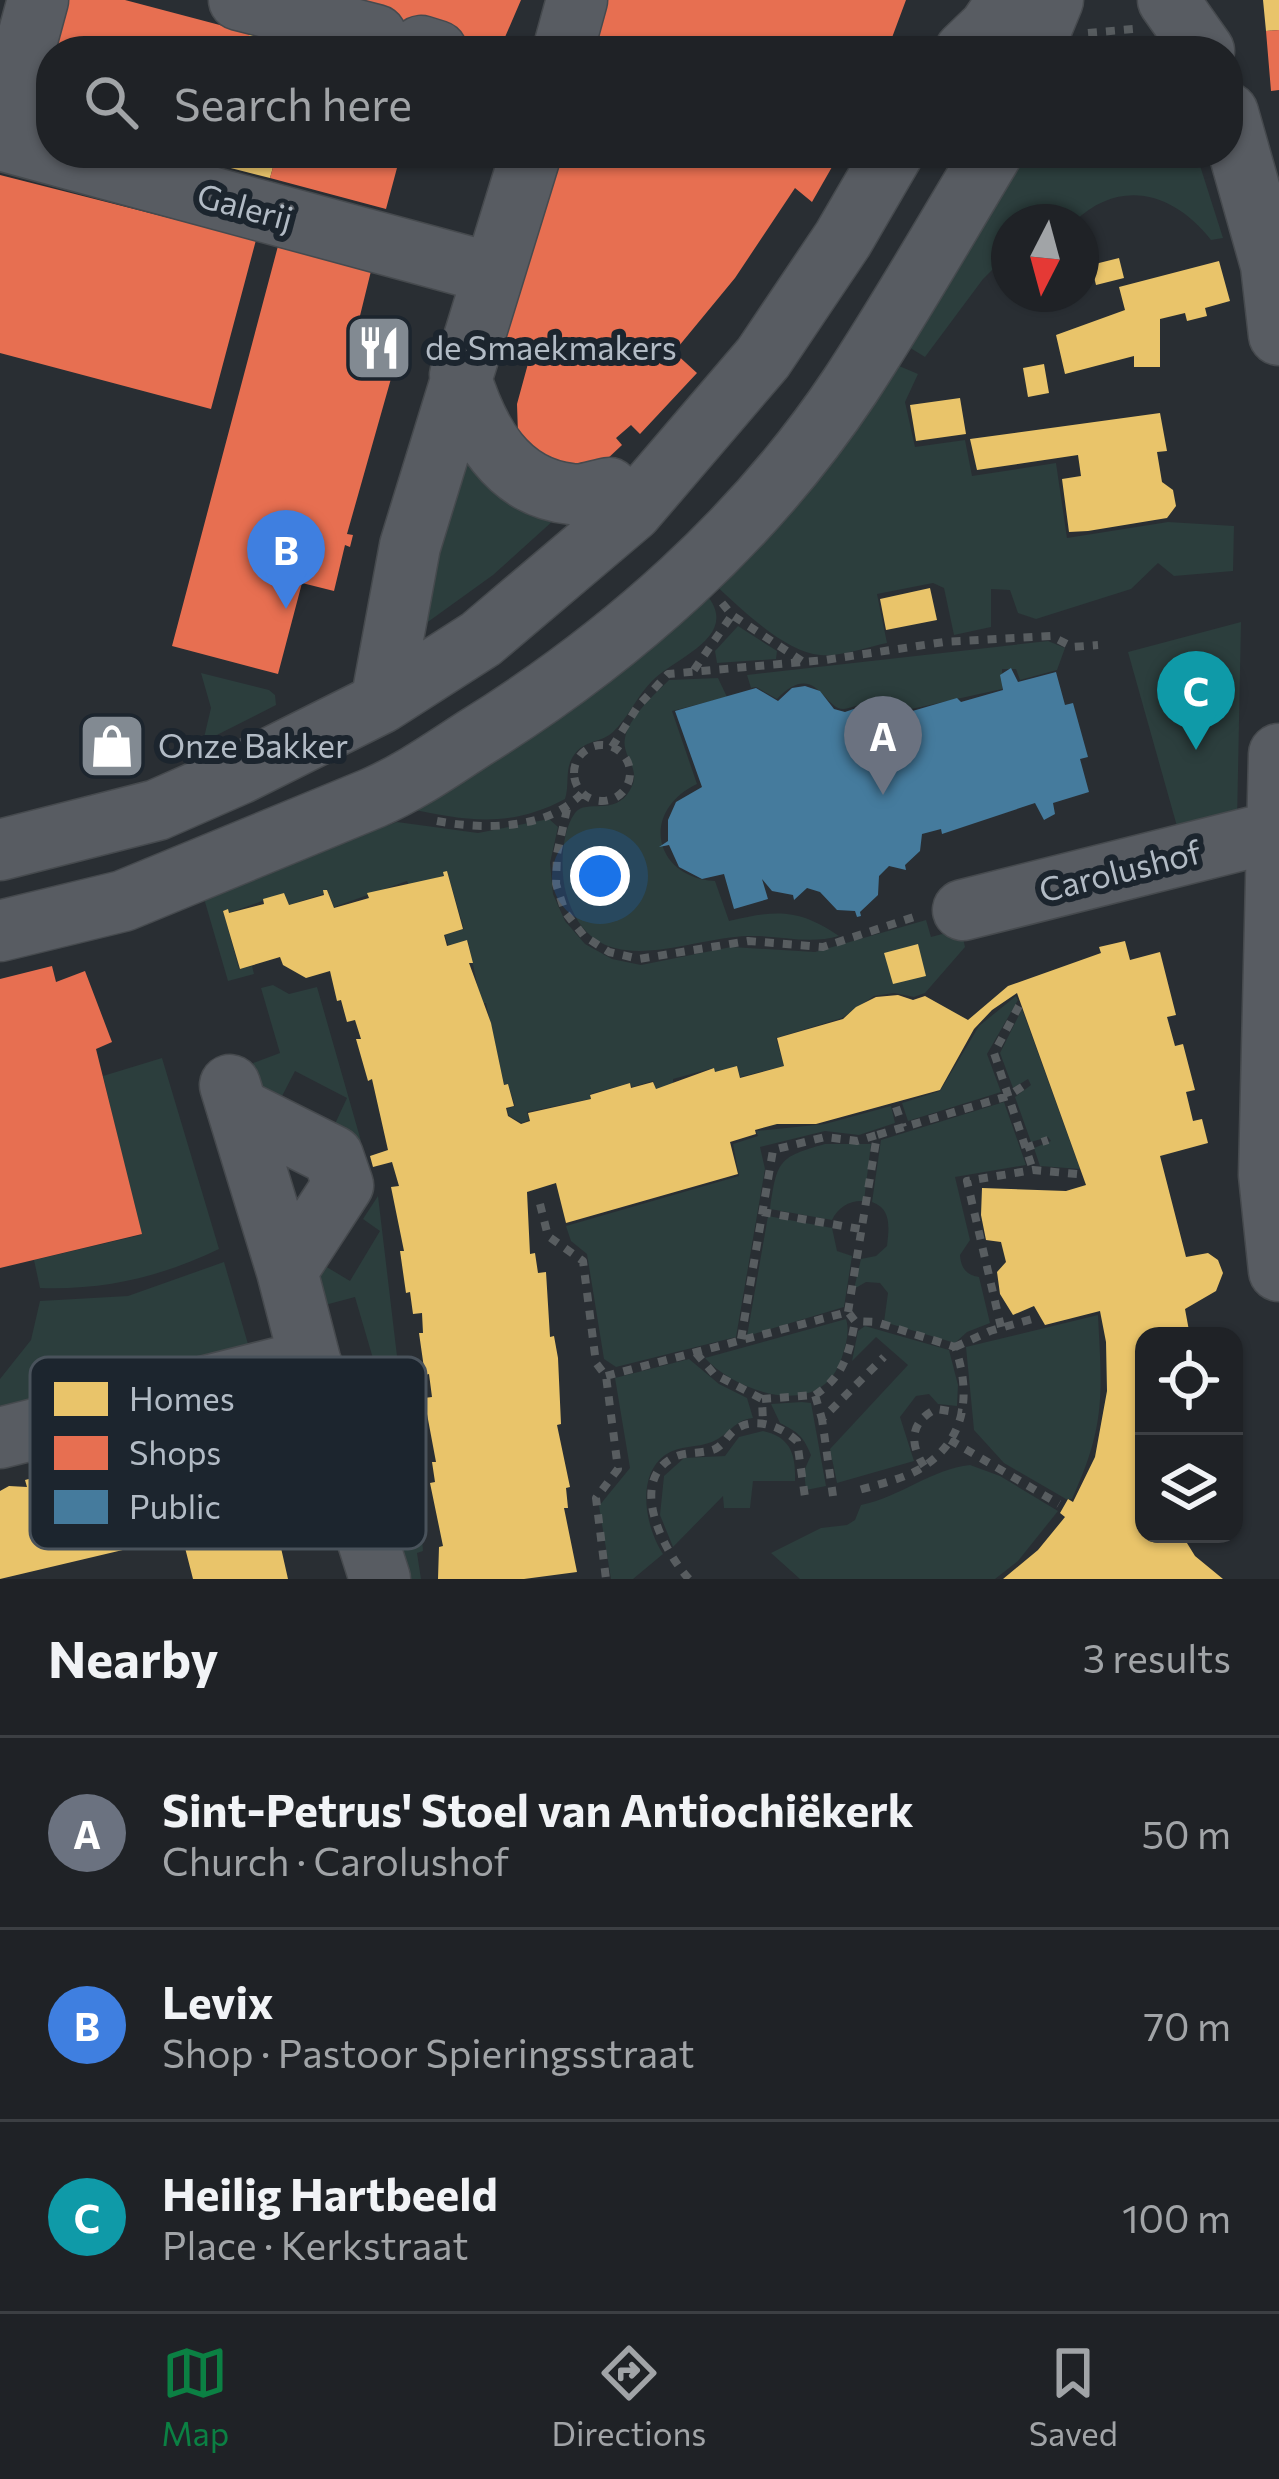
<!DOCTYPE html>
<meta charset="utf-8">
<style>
body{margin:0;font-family:Commissioner,sans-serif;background:#272a2e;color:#f1f3f6}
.controls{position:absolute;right:36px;bottom:36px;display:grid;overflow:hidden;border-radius:24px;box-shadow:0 3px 9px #0004}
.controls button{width:108px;height:108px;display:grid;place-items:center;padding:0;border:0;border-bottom:3px solid #3c3f43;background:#1f2226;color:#f1f3f6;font:60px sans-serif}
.compass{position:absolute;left:991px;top:204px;width:108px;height:108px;border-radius:50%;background:#1f2226;box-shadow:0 3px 9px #0004;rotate:186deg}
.you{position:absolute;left:600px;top:876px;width:42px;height:42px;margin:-30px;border:9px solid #fff;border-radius:50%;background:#1a73e8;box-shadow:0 0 0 18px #1a73e833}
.badge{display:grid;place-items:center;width:78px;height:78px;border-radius:50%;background:#0b8043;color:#fff;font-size:39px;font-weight:700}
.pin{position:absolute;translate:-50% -99px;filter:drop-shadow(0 3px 6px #0008)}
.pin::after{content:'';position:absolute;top:63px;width:42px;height:36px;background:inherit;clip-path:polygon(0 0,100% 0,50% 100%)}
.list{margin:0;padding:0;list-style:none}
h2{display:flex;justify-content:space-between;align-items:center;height:156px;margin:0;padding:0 48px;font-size:51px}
h2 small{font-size:39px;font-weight:400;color:#a1a4a7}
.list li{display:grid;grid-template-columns:78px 1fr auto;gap:36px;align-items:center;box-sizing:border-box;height:192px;padding:0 48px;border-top:3px solid #3c3f43}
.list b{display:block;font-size:45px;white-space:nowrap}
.list p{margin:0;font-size:39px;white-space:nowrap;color:#a1a4a7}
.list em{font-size:39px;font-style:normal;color:#a1a4a7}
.icon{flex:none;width:66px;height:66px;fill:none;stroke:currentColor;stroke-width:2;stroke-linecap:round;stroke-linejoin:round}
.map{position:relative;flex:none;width:1279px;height:1579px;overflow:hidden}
.search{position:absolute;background:#1f2226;box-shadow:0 3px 9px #0004;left:36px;right:36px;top:36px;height:132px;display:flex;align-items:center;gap:30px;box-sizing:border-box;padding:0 42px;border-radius:48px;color:#a1a4a7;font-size:45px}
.sheet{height:732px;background:#1f2226}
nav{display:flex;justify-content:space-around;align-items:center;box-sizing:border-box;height:168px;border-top:3px solid #3c3f43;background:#1f2226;font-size:33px;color:#a1a4a7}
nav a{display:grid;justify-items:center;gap:6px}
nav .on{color:#0b8043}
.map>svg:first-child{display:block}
.green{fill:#2c3e3d}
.homes{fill:#e9c46a}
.shops{fill:#e76f51}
.public{fill:#457b9d}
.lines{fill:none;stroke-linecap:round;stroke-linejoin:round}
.minor-casing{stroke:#464a4e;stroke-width:63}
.path{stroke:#585d60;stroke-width:8;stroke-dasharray:9 9;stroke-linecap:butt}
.minor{stroke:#585c62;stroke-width:60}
.labels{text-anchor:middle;stroke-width:12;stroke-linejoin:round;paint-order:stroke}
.street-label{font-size:33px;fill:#b2bbc5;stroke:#1c252e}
.poi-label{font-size:33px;fill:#b2bbc5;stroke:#1c252e;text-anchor:start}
.key{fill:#1c252e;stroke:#49525b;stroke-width:3}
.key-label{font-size:33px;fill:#b2bbc5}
</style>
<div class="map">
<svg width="1279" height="1579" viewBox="0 0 1279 1579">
<rect width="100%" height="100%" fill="#292e33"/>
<path class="green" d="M 1010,153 L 1196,153 L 1223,238 L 1211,240 C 1174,193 1121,177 1074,222 L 1009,222 L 1009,253 L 983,279 L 925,357 L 899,341 Z
M 885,360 L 918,374 L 905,402 L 915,447 L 965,440 L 972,476 L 1056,463 L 1067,538 L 1168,522 L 1234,526 L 1233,571 L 1174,576 L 1158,563 L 1131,589 L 1036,619 L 1018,613 L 1010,590 L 991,589 L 991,627 L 954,635 L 944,588 L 933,583 L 877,594 L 887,643 C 867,647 841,657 820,655 C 783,652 736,604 709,579 Z
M 453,441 L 565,510 L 493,575 L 425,624 Z
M 706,594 C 742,637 675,657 652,681 C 637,696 628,718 613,732 C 601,743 584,740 574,755 C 564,769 570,784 565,799 C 511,828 467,821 410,809 Z
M 1241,622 L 1237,822 L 1180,837 L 1128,652 Z
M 738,626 L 777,651 L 776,659 L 717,663 L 715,651 Z
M 1048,641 L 1065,648 L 1057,670 L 1020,680 L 1016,669 L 1002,669 L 1002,689 L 907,710 L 907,715 L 891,720 L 871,703 C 861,703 850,709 843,709 C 824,709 815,659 777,699 L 756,687 L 751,688 L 747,675 Z
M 201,673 L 269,690 L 275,695 L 276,705 L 203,742 L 211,708 Z
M 718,678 L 727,697 L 672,711 L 697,784 C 640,811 653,877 715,881 L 729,921 C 776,910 798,908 839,936 C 808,945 779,935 748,936 C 682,938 593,988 566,893 C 560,871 561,832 575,813 C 586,798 615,817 630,790 C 643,769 621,757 625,738 C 629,717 654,695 669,680 Z
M 549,819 L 558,827 L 550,863 L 553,894 L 565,921 L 585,944 L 612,959 L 641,965 L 731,947 L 815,952 L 926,920 L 931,937 L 961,929 L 965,947 L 925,993 L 914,997 L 894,993 L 874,996 L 842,1018 L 776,1038 L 784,1066 L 740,1077 L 737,1066 L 715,1072 L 713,1068 L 673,1079 L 673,1084 L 656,1089 L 653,1081 L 632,1087 L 630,1083 L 590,1094 L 590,1099 L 527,1112 L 529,1120 L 522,1123 L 509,1116 L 507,1109 L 515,1106 L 508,1084 L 504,1084 L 486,1003 L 481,1003 L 468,941 L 448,945 L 445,935 L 464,929 L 447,871 L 443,876 L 409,886 L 407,881 L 334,907 L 327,889 L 323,894 L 289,905 L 284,893 L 229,913 L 223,910 L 239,969 L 252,966 L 254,974 L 228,981 L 203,895 L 397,822 L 478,833 Z
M 273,985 L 289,994 L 317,987 L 361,1141 L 334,1126 L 347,1098 L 295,1071 L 281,1098 L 260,1087 L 253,1063 L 280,1053 L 261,988 Z
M 1016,996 L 1018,1000 L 987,1054 L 1001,1092 L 908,1121 L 902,1103 L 940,1091 L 979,1026 Z
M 1022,1009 L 1080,1169 L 1040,1166 L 1034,1148 L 1051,1141 L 1048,1137 L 1031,1142 L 1015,1097 L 1031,1085 L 1028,1079 L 1013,1088 L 1000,1053 Z
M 162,1058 L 219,1249 C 160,1277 106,1290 40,1288 L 34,1260 L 141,1235 L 103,1076 Z
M 1004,1102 L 1026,1165 L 955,1177 L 970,1240 L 960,1255 C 961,1268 966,1275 979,1277 L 990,1323 L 967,1332 L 955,1343 L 884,1322 L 888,1293 L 880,1283 L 866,1282 L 854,1289 L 861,1259 L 876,1256 L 887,1246 C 889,1228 892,1209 872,1202 L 881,1140 Z
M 891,1106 L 895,1123 L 859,1135 L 825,1131 L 760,1147 L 765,1169 L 736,1337 L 616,1367 L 604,1359 L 587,1254 L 571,1241 L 566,1226 L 739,1176 L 733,1144 L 758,1136 L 756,1131 L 825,1124 Z
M 825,1144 L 871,1144 L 864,1201 C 850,1200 838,1207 832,1220 L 770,1209 C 777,1161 778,1157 825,1144 Z
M 378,1196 L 413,1491 L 393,1424 L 363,1432 L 356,1405 L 384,1396 L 355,1297 L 325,1305 L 316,1278 L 325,1266 L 350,1281 L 380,1231 L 363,1219 Z
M 768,1216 L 832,1228 L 837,1251 L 852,1256 L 844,1307 L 747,1336 Z
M 224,1262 L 248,1344 L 0,1407 L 0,1379 L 31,1340 L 40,1301 L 128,1296 Z
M 1098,1315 C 1102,1394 1106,1425 1072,1499 L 1066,1499 L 1004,1463 L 974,1430 L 966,1347 Z
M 846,1319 C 850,1332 846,1344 842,1357 C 822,1422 737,1393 705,1358 Z
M 865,1326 L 949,1350 L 958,1385 L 957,1406 L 938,1404 L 929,1394 L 916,1396 L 900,1417 L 914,1461 L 837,1483 L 830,1449 L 908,1365 L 876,1337 L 852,1361 L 858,1331 Z
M 689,1359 L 719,1384 L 747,1398 L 753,1418 C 734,1420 729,1435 712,1442 C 697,1448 680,1445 665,1455 C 635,1477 646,1528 663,1554 L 633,1579 L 611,1579 L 599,1506 L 630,1468 L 615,1378 Z
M 802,1402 L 811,1403 L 826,1486 L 806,1490 L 804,1471 L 811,1455 C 803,1435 797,1432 780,1423 L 771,1404 Z
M 763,1431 C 791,1437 796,1455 795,1481 L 753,1481 L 750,1508 L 724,1508 L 723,1496 L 673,1547 L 660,1515 L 664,1476 L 684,1458 L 725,1456 L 739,1437 Z
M 970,1465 L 1000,1476 L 1058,1511 L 1018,1561 L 995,1579 L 800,1579 L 771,1553 L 821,1528 L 847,1525 L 855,1520 L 861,1505 C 900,1497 932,1469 970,1465 Z
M 421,1525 L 423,1551 L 417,1553 L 421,1579 L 407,1579 L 393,1533 Z"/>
<path class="homes" d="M 1263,0 L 1279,0 L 1279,30 L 1266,31 Z
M 250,32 L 305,47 L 303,51 L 245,51 Z
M 218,153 L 277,153 L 270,178 L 215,164 Z
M 1119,258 L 1124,278 L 1096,285 L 1091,265 Z
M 1219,261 L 1230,301 L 1205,308 L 1207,316 L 1187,321 L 1185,313 L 1160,319 L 1160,367 L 1134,367 L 1134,356 L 1065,374 L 1056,335 L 1125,310 L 1119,287 Z
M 1044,364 L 1049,393 L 1028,397 L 1023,368 Z
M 960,398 L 966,434 L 916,441 L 910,405 Z
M 1160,413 L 1167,451 L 1157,452 L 1162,482 L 1173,490 L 1176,506 L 1167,518 L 1088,531 L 1069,532 L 1062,479 L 1081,476 L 1078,455 L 977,470 L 970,439 Z
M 930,588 L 937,620 L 886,630 L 880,599 Z
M 447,871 L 463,929 L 444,935 L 447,946 L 467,940 L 473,963 L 469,963 L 491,1023 L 504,1085 L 508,1084 L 514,1106 L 506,1108 L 508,1116 L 521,1124 L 530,1121 L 528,1113 L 591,1099 L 590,1095 L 630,1083 L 631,1088 L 653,1082 L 656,1089 L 714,1068 L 715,1072 L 737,1066 L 740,1078 L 784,1066 L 777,1038 L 843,1019 L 856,1007 L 876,997 L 898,995 L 913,1000 L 925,996 L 968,1020 L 1008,986 L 1101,953 L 1099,947 L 1125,941 L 1130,960 L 1160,952 L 1176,1015 L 1167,1017 L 1175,1046 L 1183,1044 L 1195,1090 L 1186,1092 L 1193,1121 L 1202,1119 L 1208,1143 L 1160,1156 L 1186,1257 L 1208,1253 L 1218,1260 L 1223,1273 L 1216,1291 L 1185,1309 L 1190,1336 L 1144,1336 L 1144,1534 L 1182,1535 L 1195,1556 L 1223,1579 L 1003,1579 L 1038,1550 L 1065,1517 L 1060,1513 L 1068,1499 L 1073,1502 L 1095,1457 L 1107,1391 L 1106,1342 L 1100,1311 L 1045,1325 L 1034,1306 L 1013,1315 L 1000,1294 L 997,1272 L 1006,1262 L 1001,1242 L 986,1240 L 981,1215 L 982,1188 L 1066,1191 L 1086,1185 L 1017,993 L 992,1010 L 974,1029 L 940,1090 L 816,1124 L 777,1124 L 755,1130 L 756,1134 L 730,1142 L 738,1174 L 566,1223 L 556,1183 L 527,1192 L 530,1254 L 535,1253 L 538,1273 L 546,1272 L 550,1337 L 554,1336 L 558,1358 L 561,1424 L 557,1425 L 570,1487 L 566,1488 L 568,1508 L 564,1508 L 577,1572 L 524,1579 L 438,1579 L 439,1547 L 443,1546 L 430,1483 L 435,1482 L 432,1462 L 436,1462 L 424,1398 L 432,1397 L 429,1374 L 425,1375 L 419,1333 L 423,1333 L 422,1313 L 413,1314 L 410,1292 L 406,1293 L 400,1251 L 404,1251 L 391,1187 L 399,1186 L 392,1162 L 373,1167 L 370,1156 L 388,1150 L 372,1079 L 368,1081 L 356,1039 L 361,1039 L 355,1020 L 347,1022 L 341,1000 L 337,1001 L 330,971 L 306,978 L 283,965 L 280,957 L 240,969 L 223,911 L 228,909 L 229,913 L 264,904 L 263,899 L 284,893 L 289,905 L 324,895 L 323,890 L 327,890 L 334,908 L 369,898 L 367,893 L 444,876 L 443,872 Z
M 918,944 L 926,976 L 893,984 L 884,953 Z
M 269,1420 L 293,1518 L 272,1523 L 271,1541 L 279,1539 L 288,1579 L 193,1579 L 182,1536 L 0,1579 L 0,1491 L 9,1486 L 27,1487 L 25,1480 L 72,1468 L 73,1476 L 90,1467 L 109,1466 L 107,1459 L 153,1448 L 155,1456 L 170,1443 Z"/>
<path class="shops" d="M 53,0 L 125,0 L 250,33 L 245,51 L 51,51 L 51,119 L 38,116 L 30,93 Z
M 357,0 L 521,0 L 499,51 L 425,30 L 372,51 Z
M 595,0 L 906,0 L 887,51 L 581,51 Z
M 1279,30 L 1279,90 L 1271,91 L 1266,31 Z
M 181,153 L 218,153 L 215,164 Z
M 277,153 L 401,153 L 386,209 L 270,178 Z
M 554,153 L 840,153 L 812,202 L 795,188 L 735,278 L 674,352 L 697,373 L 640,434 L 631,425 L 616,438 L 622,445 L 605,461 L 559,471 L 518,434 L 517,404 L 532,349 L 491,339 Z
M 0,175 L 256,240 L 211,409 L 0,353 Z
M 278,246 L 371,271 L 356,332 L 397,343 L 392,360 L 396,361 L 347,534 L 353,535 L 350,547 L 345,545 L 334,591 L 302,583 L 278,674 L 172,646 Z
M 52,966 L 56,982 L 85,971 L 112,1042 L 96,1049 L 142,1234 L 0,1268 L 0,979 Z"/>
<path class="public" d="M 1011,668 L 1018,682 L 1056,672 L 1065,705 L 1073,703 L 1088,757 L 1080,759 L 1089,792 L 1053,803 L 1055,814 L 1044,820 L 1035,803 L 942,834 L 941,829 L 922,834 L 920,851 L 905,865 L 906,870 L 889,866 L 879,876 L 878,895 L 860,912 L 861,916 L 857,917 L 855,911 L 837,910 L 820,892 L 807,888 L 794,900 L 793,895 L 772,891 L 762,879 L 768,899 L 734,909 L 724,874 L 702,879 L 679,867 L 669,845 L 659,847 L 668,841 L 668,820 L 676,802 L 702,787 L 675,711 L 756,688 L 778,701 L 792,688 L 805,686 L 820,691 L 834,709 L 845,712 L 868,704 L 883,711 L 890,722 L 910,716 L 909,712 L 957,698 L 961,702 L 1003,690 L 1000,675 Z"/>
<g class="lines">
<g class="minor-casing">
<path id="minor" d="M 239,0 L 376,35
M 1168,0 L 1204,51
M 421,46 L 437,51
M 563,51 L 577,0
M 965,51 L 989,28 L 1008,0
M 1032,51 L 1053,0
M 1228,113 L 1271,265 L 1279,335
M 0,140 L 491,273
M 0,140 L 38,0
M 460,375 C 477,431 506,487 571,494 C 582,496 597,490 609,488 L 632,511
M 381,703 L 410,546 L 531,153
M 1279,754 L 1269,1175 L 1279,1271
M 0,850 L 157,810 L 239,774 L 381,703 L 481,639 L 632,511 L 763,358 L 843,239 L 893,153
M 963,910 L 1277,831
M 0,931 L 123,901 L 373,798 C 410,782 441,760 475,738 C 620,648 755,529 850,386 C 900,310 945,231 992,153
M 230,1085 L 287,1271
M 237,1108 L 333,1156 L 343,1185 L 287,1271 L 310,1360 L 380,1579
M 0,1438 L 310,1360"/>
</g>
<path class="path" d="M 1088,33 L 1133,29
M 722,603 L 732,615 L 802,661
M 694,670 L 732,615
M574 773a28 28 0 1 1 56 0a28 28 0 1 1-56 0Z
M 612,747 L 638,706 L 668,674 L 825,660 L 944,642 L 1051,636 L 1073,647 L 1098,645
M 567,809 L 557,854 L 556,884 L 565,912 L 584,936 L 609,952 L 639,959 L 748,941 L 823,947 L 920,915
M 437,821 C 483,830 549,830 582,793
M 1019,1006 L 994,1053 L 1033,1170
M 896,1107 L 903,1127
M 1025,1148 L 1048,1140
M 540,1204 L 548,1236 L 583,1261 L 596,1363 L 606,1376 L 618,1469 L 596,1498 L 606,1579
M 762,1212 L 860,1229
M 848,1312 L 877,1135 L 1008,1096 L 1028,1083
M 1001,1327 L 967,1181 L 1033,1170 L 1077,1174
M 741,1339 L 773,1150 L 825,1137 L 857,1141 L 877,1135
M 955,1347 L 990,1331 L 1032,1319
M 696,1353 L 714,1374 L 762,1399 L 763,1423
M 606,1376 L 848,1312 L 855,1321 L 876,1322 L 955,1347 C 972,1395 966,1442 918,1470 C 900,1480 875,1485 856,1491
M 815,1395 C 844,1376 849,1354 855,1321
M 762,1399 L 815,1395 L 822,1419
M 950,1440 L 1059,1504
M 924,1466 C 909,1443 910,1422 936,1409 L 962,1413
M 833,1496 L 822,1419 L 884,1357
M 689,1579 C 666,1554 629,1487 669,1460 C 684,1450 700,1455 715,1449 C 724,1445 728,1434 736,1429 C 756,1416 782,1427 797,1441 L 806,1504"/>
<use href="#minor" class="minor"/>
</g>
<defs>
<g id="restaurant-square" transform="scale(3.45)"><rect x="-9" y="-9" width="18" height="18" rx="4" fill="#828a92" stroke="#1c252e"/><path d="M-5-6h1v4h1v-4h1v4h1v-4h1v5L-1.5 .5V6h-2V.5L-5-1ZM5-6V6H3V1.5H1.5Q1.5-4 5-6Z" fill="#fff"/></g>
<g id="shop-square" transform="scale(3.45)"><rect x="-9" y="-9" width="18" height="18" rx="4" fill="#828a92" stroke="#1c252e"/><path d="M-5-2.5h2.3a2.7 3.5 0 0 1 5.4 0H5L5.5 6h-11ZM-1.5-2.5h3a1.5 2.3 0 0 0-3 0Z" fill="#fff"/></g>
</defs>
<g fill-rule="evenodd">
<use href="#restaurant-square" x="379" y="348"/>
<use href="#shop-square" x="112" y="746"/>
</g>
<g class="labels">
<g class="street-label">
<text transform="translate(245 207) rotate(15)" y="12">Galerij</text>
<text transform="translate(1120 871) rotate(-14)" y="12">Carolushof</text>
</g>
<g class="poi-label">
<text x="425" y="360">de Smaekmakers</text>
<text x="158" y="758">Onze Bakker</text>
</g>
</g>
<rect x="30" y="1357" width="396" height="192" rx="18" class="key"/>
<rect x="54" y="1382" width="54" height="34" fill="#e9c46a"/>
<rect x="54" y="1436" width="54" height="34" fill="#e76f51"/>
<rect x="54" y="1490" width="54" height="34" fill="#457b9d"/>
<g class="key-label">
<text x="129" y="1411">Homes</text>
<text x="129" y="1465">Shops</text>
<text x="129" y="1519">Public</text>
</g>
</svg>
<div class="controls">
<button><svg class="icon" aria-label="locate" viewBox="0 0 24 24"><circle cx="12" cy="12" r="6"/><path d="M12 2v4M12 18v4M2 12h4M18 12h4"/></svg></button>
<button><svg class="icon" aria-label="layers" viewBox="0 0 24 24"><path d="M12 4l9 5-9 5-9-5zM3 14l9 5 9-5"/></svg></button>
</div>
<svg class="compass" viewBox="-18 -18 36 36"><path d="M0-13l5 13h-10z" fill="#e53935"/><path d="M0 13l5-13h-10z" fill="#a1a4a7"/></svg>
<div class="you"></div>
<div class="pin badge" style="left:883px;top:795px;background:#6b7280">A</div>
<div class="pin badge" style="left:286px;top:609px;background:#3f7fe0">B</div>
<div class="pin badge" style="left:1196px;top:750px;background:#0f9aa8">C</div>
<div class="search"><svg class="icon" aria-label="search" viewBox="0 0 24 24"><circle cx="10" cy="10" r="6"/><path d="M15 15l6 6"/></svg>Search here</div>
</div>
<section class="sheet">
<h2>Nearby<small>3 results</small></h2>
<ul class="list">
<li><span class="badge" style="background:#6b7280">A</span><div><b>Sint-Petrus' Stoel van Antiochiëkerk</b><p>Church · Carolushof</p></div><em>50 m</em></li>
<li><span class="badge" style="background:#3f7fe0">B</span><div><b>Levix</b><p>Shop · Pastoor Spieringsstraat</p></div><em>70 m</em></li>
<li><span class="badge" style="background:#0f9aa8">C</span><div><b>Heilig Hartbeeld</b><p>Place · Kerkstraat</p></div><em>100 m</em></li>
</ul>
</section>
<nav>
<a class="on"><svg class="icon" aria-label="map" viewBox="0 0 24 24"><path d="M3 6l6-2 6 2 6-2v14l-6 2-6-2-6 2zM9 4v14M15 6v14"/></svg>Map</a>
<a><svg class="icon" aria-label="directions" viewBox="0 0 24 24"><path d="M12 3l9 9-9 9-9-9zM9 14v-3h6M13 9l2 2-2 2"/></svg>Directions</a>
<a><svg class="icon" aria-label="saved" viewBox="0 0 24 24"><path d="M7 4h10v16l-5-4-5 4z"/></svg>Saved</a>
</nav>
